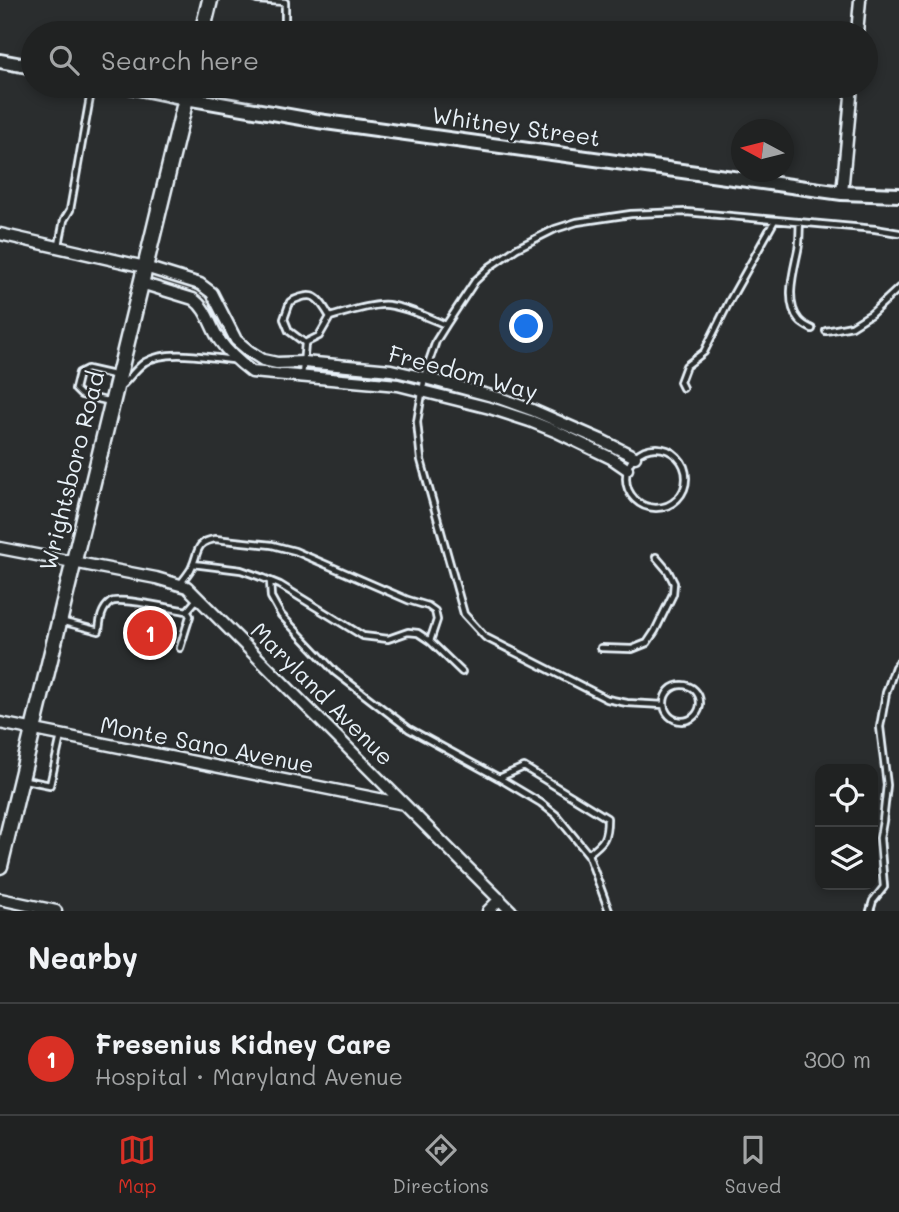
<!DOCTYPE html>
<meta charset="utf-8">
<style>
body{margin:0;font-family:Mali,sans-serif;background:#2d2f2f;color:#f1f3f6}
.controls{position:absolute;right:21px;bottom:21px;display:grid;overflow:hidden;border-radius:14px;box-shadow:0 4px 10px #0003}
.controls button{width:63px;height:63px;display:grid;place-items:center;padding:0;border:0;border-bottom:2px solid #3d3f40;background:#202222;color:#f1f3f6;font:35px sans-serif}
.compass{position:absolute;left:731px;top:119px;width:63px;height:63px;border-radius:50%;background:#202222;box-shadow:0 4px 10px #0003;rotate:277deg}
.you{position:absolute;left:527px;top:327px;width:24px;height:24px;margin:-18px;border:5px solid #fff;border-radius:50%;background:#1a73e8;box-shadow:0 0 0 10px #1a73e833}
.badge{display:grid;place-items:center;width:46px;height:46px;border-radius:50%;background:#d93025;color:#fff;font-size:23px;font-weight:700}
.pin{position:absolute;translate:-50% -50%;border:4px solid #fff;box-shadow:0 2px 7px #0006}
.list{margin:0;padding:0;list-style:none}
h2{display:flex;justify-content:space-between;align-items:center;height:91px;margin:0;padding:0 28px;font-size:30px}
h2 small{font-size:23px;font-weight:400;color:#a2a4a5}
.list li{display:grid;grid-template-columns:46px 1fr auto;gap:21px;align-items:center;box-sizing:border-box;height:112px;padding:0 28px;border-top:2px solid #3d3f40}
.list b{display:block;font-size:26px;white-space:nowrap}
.list p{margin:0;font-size:23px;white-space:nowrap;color:#a2a4a5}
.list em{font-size:23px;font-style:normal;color:#a2a4a5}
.icon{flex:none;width:38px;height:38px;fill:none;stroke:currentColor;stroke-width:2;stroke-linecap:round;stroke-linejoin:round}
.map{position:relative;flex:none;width:899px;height:911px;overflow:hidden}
.search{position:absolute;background:#202222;box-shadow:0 4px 10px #0003;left:21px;right:21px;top:21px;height:77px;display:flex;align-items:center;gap:18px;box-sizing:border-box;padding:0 24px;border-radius:38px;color:#a2a4a5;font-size:26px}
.sheet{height:203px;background:#202222}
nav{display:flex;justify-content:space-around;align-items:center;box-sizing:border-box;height:98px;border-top:2px solid #3d3f40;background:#202222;font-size:19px;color:#a2a4a5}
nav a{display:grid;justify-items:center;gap:4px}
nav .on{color:#d93025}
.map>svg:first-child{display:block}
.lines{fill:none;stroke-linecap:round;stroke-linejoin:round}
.service-casing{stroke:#e8f1f8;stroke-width:10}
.minor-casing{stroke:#e8f1f8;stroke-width:15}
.tertiary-casing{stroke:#e8f1f8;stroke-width:18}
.secondary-casing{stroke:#e8f1f8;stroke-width:19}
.service{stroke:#2a2d2e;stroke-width:4.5}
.minor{stroke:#2a2d2e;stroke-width:10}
.tertiary{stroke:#2a2d2e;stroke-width:12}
.secondary{stroke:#2a2d2e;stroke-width:14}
.labels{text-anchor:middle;stroke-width:5;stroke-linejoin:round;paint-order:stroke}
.street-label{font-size:23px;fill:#e8f1f8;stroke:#2a2d2e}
</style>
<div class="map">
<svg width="899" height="911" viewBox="0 0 899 911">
<rect width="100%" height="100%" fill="#2a2d2e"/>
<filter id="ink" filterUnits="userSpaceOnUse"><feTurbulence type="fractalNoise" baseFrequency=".0143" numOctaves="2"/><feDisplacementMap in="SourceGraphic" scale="14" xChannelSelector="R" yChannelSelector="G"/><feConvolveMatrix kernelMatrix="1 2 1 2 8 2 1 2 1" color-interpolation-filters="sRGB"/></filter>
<g filter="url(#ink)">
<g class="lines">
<g class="service-casing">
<path id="service" d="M 257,0 L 285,2 L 285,24
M 800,222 C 799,232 800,241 798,250 C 794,270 784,302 799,320 C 802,324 808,327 812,329
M 59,245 L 64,220 L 70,210 L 92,86
M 826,331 L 852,326 L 871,314 L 899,288
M 305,343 L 319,336 L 330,317
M 302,376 L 305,343 L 289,331 L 284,319 L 290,302 C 313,290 318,296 330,317 C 344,313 374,303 388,305 C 408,308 427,317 446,325
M 121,386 C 129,379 136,368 145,362 C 169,348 208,358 234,360
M 683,388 L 680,382 L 686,366 L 704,352 L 730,300 L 775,220
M 111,402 L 81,395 L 75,389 L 79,373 L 87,369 L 118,376
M626 478a30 30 0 1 1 60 0a30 30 0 1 1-60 0Z
M 193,564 L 241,570 L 258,576 L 280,585 L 363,636 L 388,639 L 408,632 L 418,633 L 430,641 L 462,672
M 270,581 L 271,597 L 281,615 L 335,672 L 409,729 L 499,778 L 541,803 L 556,815 L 588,854 L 609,911
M 180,584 C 184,579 188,574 191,569 C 199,554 194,542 215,539 L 272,545 L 295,551 L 408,600 L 428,606 L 435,611 L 437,620 L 430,641
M 64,622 L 99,631 C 100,621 101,609 111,602 C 121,597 173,609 187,611 L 198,598
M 180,648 L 190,616 L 187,611
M 601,648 L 632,649 L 647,643 L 655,631 L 673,594 L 674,583 L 668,571 L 656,557
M664 703a18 18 0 1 1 36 0a18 18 0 1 1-36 0Z
M 664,705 L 627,703 L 607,699 L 485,637 L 464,614 L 421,460 L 417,422 L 426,370 L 436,341 L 446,325 L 475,281 L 491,266 L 517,248 L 555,229 L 577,222 L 631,214 L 686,212 L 875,229 L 899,233
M 499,778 L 524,767 L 607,818 C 607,839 604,842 588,854
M 25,780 L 50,785 L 61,736
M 870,911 L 873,901 L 884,887 L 880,838 L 883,821 L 887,785 L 880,727 L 886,693 L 895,667 L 899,662"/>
</g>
<g class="minor-casing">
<path id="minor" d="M 857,33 L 860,0
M 842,193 L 852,86
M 0,234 L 145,267 L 200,284 L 212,293 L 236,340 L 249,351 L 263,360 L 277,363 L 304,362 L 391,370 L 425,378 L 499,398 L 532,410 L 601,440 L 635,457
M 141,283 L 193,299 C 208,309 210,327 220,341 C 229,354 240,363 252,372 L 398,385 L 490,408 L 530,421 L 555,431 L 611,458 L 627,469
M 0,548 L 156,578 L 187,587 L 511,911
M 0,723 L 404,804
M 0,899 L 56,911
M 488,911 L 500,899"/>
</g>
<g class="tertiary-casing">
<path id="tertiary" d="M 0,61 L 33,67
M 128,86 L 186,98 L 318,121 L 842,193 L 899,195"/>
</g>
<g class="secondary-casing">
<path id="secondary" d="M 202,33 L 210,0
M 0,866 L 189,86"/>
</g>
<use href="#service" class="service"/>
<use href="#minor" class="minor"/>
<use href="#tertiary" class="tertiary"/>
<use href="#secondary" class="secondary"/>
</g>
</g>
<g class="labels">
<g class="street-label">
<text transform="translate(516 127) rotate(8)" y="8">Whitney Street</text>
<text transform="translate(463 373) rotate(15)" y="8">Freedom Way</text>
<text transform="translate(72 471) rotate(-76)" y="8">Wrightsboro Road</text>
<text transform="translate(322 694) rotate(45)" y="8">Maryland Avenue</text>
<text transform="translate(207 745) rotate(11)" y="8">Monte Sano Avenue</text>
</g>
</g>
</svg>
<div class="controls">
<button><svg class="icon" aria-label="locate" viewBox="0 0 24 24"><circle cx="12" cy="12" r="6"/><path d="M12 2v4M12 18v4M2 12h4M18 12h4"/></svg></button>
<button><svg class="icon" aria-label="layers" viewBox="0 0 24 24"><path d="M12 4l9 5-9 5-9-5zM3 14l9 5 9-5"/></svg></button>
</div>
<svg class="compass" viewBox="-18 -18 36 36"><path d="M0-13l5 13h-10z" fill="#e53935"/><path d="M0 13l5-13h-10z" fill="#a2a4a5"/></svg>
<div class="you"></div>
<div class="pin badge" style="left:150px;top:633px">1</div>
<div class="search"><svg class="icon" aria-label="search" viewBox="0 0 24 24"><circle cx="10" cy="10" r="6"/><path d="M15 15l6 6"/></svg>Search here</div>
</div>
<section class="sheet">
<h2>Nearby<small></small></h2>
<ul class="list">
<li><span class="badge">1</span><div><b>Fresenius Kidney Care</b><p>Hospital · Maryland Avenue</p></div><em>300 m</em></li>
</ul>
</section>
<nav>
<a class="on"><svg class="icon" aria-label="map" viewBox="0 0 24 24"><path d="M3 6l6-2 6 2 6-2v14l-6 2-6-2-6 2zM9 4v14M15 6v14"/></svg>Map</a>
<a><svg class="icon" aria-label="directions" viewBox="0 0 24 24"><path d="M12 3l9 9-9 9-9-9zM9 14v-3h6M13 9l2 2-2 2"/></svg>Directions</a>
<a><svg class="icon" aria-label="saved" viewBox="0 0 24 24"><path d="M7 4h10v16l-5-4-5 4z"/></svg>Saved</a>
</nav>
